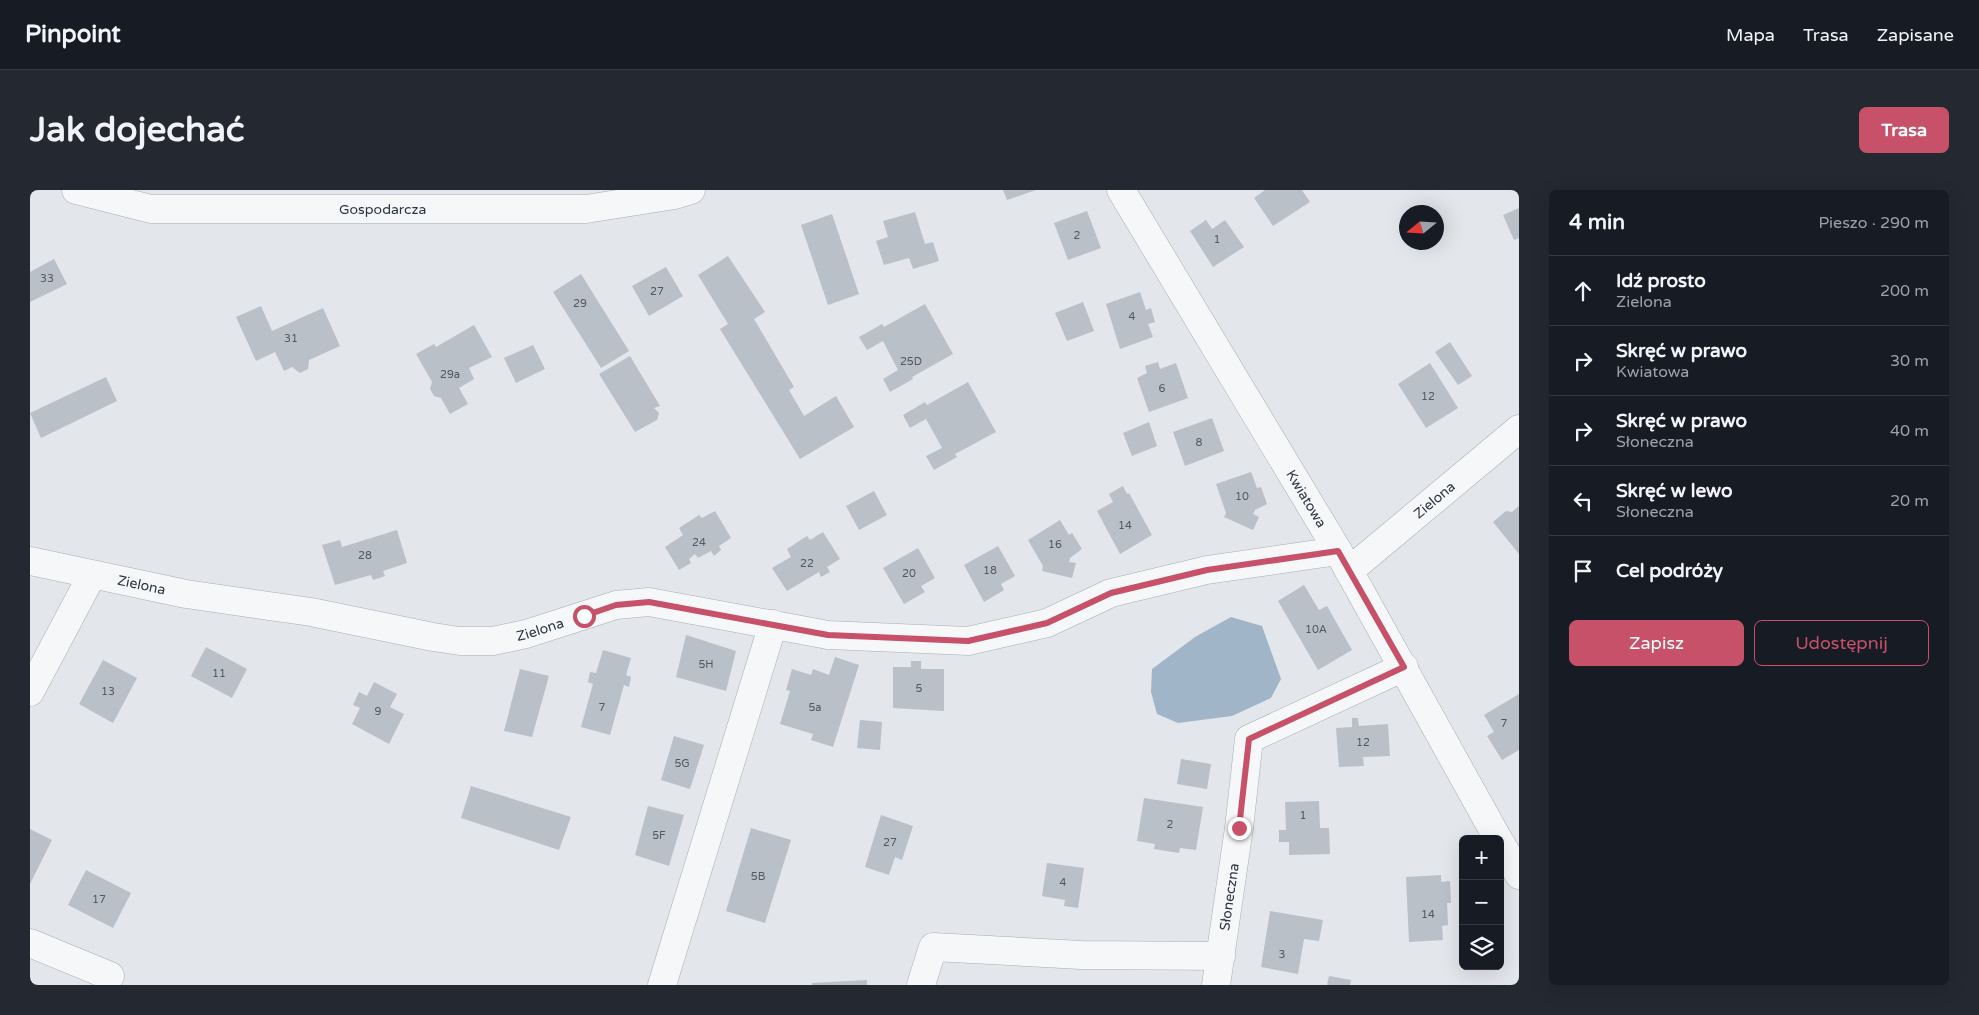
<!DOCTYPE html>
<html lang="pl">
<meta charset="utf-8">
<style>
body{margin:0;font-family:"Varela Round",sans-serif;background:#242831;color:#f1f3f6}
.controls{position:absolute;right:15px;bottom:15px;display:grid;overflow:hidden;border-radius:8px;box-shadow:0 5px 20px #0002}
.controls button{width:45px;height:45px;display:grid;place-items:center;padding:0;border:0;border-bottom:1px solid #363941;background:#171b24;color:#f1f3f6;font:25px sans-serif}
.compass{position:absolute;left:1369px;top:15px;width:45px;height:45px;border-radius:50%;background:#171b24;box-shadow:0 5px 20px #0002;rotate:252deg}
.stop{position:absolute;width:15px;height:15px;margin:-11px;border:4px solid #c65169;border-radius:50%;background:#fff}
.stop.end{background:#c65169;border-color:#fff;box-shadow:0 1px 5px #0008}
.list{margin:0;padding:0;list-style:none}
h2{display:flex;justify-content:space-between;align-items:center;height:65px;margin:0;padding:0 20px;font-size:21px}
h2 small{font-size:16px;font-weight:400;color:#9ea1a6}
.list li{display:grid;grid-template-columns:32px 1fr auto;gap:15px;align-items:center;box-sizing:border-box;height:70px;padding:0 20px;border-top:1px solid #363941}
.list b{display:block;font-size:19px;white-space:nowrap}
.list p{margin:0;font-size:16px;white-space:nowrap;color:#9ea1a6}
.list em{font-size:16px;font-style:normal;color:#9ea1a6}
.actions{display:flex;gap:10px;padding:15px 20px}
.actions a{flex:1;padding:11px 0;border:1px solid #c65169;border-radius:8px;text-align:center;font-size:18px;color:#c65169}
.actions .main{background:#c65169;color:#fff}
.icon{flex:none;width:28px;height:28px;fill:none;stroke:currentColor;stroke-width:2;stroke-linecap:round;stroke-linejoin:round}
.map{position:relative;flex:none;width:1489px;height:795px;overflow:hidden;border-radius:8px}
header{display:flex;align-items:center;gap:30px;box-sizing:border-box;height:70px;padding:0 25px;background:#171b24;border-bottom:1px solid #363941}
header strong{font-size:24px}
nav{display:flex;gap:28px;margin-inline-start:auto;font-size:18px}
.intro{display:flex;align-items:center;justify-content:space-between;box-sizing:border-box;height:120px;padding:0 30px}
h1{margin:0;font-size:35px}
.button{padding:12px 22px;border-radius:8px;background:#c65169;color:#fff;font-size:18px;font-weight:700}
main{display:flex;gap:30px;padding:0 30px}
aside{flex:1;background:#171b24;border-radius:8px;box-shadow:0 5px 20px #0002}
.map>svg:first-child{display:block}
.water{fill:#a0b6c8}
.building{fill:#bac0c7}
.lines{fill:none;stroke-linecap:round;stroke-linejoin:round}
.minor-casing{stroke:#a8adb4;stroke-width:29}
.minor{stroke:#f5f7f9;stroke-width:28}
.route{stroke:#c65169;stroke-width:6}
.labels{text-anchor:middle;stroke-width:5;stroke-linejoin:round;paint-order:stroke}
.number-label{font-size:11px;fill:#505862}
.street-label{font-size:14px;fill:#2c3541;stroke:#f2f5f7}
</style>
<header>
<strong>Pinpoint</strong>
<nav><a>Mapa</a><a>Trasa</a><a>Zapisane</a></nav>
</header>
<div class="intro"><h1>Jak dojechać</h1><a class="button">Trasa</a></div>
<main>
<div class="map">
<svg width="1489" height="795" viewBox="0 0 1489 795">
<rect width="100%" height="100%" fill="#e3e6ea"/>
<path class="water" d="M 1201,427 L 1232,436 L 1251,489 L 1241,508 L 1202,526 L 1148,533 L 1127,524 L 1121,502 L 1122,479 L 1165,447 Z"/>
<path class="building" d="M 973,0 L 1006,0 L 977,10 Z
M 1235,0 L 1272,0 L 1280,12 L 1243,36 L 1224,8 Z
M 1489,18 L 1489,48 L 1484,50 L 1473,25 Z
M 1057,21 L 1071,58 L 1038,70 L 1024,33 Z
M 885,22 L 895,54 L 903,52 L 909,71 L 883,79 L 879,68 L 854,75 L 846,51 L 858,47 L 853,31 Z
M 802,24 L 829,104 L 798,115 L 771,35 Z
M 1176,30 L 1182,39 L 1195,30 L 1214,57 L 1183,77 L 1160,41 Z
M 698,66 L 735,122 L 724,129 L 764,197 L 759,200 L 774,226 L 806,206 L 824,237 L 770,269 L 690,139 L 698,134 L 668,85 Z
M 24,69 L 37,94 L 0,112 L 0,82 Z
M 636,77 L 653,106 L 619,126 L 602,96 Z
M 551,84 L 599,161 L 571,178 L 523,102 Z
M 1110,102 L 1116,120 L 1121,118 L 1125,132 L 1118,134 L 1123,147 L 1090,159 L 1076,114 Z
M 1053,112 L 1064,141 L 1037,151 L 1025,123 Z
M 895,114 L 923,164 L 882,187 L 883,189 L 860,202 L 853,189 L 868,180 L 853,151 L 837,160 L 829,147 L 852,134 L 854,137 Z
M 231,116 L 242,141 L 293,118 L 310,156 L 279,170 L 278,179 L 270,183 L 262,177 L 254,181 L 245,162 L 226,171 L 206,127 Z
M 444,135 L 462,167 L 439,178 L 444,189 L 429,198 L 438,214 L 420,224 L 411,208 L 404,206 L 400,199 L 402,192 L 386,164 L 404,154 L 406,157 Z
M 1420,152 L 1442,186 L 1428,195 L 1405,162 Z
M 503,155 L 515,179 L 486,193 L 474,168 Z
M 600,166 L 630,216 L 624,218 L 629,223 L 627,230 L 605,242 L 569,184 Z
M 1128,172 L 1130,179 L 1146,173 L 1158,208 L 1119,222 L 1107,188 L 1117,183 L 1115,176 Z
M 1400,173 L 1428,218 L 1396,238 L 1368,194 Z
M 76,187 L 87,211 L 11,248 L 0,223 Z
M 938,192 L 966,242 L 925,264 L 927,267 L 904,280 L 896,266 L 912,258 L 896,229 L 880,238 L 873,225 L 895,212 L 897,215 Z
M 1182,228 L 1194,261 L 1155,276 L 1143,242 Z
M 1119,232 L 1127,256 L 1102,266 L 1093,243 Z
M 1221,282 L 1227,298 L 1231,297 L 1237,314 L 1225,320 L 1223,324 L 1229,327 L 1223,340 L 1194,327 L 1196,323 L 1186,294 Z
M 1093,296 L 1097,304 L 1099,303 L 1122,345 L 1090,364 L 1067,321 L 1083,312 L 1079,304 Z
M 844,301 L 857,325 L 829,340 L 816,316 Z
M 1489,316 L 1489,364 L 1463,332 L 1476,321 L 1482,322 Z
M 685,321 L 701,348 L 689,356 L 691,360 L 684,366 L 681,361 L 668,368 L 665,364 L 659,369 L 661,373 L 649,380 L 635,357 L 653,345 L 649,338 L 669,325 L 672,328 Z
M 1030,330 L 1039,345 L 1042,343 L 1052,359 L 1040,368 L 1039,372 L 1046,373 L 1042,388 L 1012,381 L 1013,376 L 998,350 Z
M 367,340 L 377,373 L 353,381 L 355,386 L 343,390 L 341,385 L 305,395 L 292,355 L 310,350 L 312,357 Z
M 793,342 L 810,369 L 797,377 L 800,382 L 791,387 L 789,382 L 757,401 L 742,378 L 761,367 L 757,359 L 777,346 L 780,350 Z
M 968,356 L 985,386 L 971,394 L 974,400 L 954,412 L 934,375 Z
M 888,358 L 905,388 L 891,396 L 895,402 L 874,414 L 853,378 Z
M 1274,395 L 1289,420 L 1297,416 L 1322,460 L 1288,480 L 1248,411 Z
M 656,445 L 706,461 L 696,501 L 646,487 Z
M 176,457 L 217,479 L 202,508 L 161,486 Z
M 573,460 L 601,468 L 596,485 L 601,487 L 599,497 L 594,495 L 580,545 L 551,537 L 563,494 L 558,492 L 560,482 L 566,483 Z
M 805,467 L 829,475 L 803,557 L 781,550 L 783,544 L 750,534 L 760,501 L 756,500 L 762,479 L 781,485 L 783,479 L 799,485 Z
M 73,470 L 107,488 L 83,533 L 49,514 Z
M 881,471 L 891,471 L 891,479 L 914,479 L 914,521 L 863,518 L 863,477 L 881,477 Z
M 490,479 L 519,486 L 502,547 L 474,541 Z
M 344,492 L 367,504 L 360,517 L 374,524 L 359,554 L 322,534 L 330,518 L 323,515 L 329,502 L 337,506 Z
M 1489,504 L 1489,560 L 1472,570 L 1457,546 L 1464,542 L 1454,525 Z
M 1322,528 L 1328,528 L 1329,536 L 1358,534 L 1360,566 L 1333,567 L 1334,576 L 1309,577 L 1306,538 L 1322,537 Z
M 830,530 L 852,532 L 850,560 L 827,558 Z
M 644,546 L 674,555 L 660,599 L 631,590 Z
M 1151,569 L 1181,574 L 1177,599 L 1147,594 Z
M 441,596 L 541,627 L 529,660 L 431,628 Z
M 1114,608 L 1173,617 L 1166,660 L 1150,658 L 1149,663 L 1124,659 L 1125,654 L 1107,651 Z
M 1289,611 L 1290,638 L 1299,638 L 1300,664 L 1259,665 L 1259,652 L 1249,652 L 1249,640 L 1256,640 L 1255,612 Z
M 618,616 L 654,625 L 639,676 L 605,665 Z
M 851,625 L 883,636 L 872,670 L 865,667 L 859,685 L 835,677 Z
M 721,638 L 761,650 L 735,733 L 696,721 Z
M 0,639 L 22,650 L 0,694 Z
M 1017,673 L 1054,678 L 1048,718 L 1034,716 L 1035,710 L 1012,706 Z
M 56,680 L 101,703 L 83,738 L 38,715 Z
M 1411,685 L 1411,692 L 1420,691 L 1421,713 L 1417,713 L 1418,735 L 1412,736 L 1413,750 L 1379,752 L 1376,687 Z
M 1240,721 L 1293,730 L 1289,751 L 1274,749 L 1268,784 L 1231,777 Z
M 1299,786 L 1321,790 L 1320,795 L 1297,795 Z
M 837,790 L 837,795 L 782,795 L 782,793 Z"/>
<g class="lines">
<g class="minor-casing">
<g id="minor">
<path id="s1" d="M 46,0 L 121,19 L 556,19 L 645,5 L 661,0"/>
<path id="s2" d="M 1091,0 L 1308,361 L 1468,649"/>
<path id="s3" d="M 0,371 L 156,404 L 281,422 L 403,447 L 430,451 L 463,451 L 496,444 L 586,415 L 619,412 L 798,445 L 938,451 L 1017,433 L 1081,403 L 1177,380 L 1308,361"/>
<path id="s4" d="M 1319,381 L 1489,239"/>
<path d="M 0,502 L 62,385"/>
<path d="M 1470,652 L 1489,685"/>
<path d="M 0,753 L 80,786"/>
<path d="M 632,795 L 743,434"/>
<path d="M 891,795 L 903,757 L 1051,765 L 1191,766"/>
<path id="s5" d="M 1186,795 L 1209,638 L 1219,549 L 1374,477"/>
</g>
</g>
<use href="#minor" class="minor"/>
</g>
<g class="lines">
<path class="route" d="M 554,426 L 586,415 L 619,412 L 798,445 L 938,451 L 1017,433 L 1081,403 L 1177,380 L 1308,361 L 1374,477 L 1219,549 L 1209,638"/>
</g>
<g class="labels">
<g class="number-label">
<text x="1047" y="49">2</text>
<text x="1187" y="53">1</text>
<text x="17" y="92">33</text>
<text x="627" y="105">27</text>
<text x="550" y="117">29</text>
<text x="1102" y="130">4</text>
<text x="261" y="152">31</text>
<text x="881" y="175">25D</text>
<text x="420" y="188">29a</text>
<text x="1132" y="202">6</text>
<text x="1398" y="210">12</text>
<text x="1169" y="256">8</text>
<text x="1212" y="310">10</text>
<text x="1095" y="339">14</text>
<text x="669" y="356">24</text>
<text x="1025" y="358">16</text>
<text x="335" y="369">28</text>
<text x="777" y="377">22</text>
<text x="960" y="384">18</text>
<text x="879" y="387">20</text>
<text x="1286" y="443">10A</text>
<text x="676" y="478">5H</text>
<text x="189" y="487">11</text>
<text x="889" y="502">5</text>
<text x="78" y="505">13</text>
<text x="572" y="521">7</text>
<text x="785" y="521">5a</text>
<text x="348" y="525">9</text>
<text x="1474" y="537">7</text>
<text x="1333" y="556">12</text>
<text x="652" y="577">5G</text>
<text x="1273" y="629">1</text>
<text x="1140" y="638">2</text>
<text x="629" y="649">5F</text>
<text x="860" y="656">27</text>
<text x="728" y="690">5B</text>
<text x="1033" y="696">4</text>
<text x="69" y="713">17</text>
<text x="1398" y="728">14</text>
<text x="1252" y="768">3</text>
</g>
<g class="street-label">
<text dy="5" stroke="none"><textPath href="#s1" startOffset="309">Gospodarcza</textPath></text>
<text dy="5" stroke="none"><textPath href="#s2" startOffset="360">Kwiatowa</textPath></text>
<text dy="5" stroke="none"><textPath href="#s4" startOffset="111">Zielona</textPath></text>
<text dy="5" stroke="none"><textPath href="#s3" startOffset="114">Zielona</textPath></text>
<text dy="5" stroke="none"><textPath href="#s3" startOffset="519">Zielona</textPath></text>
<text dy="5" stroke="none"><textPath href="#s5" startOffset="89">Słoneczna</textPath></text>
</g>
</g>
</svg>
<div class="controls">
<button>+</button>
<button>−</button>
<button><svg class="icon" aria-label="layers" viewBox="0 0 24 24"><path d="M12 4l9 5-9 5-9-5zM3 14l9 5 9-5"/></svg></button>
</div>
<svg class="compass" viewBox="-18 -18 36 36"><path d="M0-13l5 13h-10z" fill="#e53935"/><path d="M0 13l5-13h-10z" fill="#9ea1a6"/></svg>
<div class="stop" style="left:554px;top:426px"></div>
<div class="stop end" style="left:1209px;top:638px"></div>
</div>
<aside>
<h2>4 min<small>Pieszo · 290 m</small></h2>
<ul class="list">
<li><svg class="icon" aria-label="ahead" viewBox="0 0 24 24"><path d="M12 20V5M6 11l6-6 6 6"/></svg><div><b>Idź prosto</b><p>Zielona</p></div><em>200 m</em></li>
<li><svg class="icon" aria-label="right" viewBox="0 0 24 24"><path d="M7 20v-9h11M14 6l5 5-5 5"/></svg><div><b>Skręć w prawo</b><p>Kwiatowa</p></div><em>30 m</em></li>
<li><svg class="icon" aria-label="right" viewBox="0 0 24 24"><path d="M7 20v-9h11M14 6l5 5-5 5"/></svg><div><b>Skręć w prawo</b><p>Słoneczna</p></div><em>40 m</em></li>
<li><svg class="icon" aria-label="left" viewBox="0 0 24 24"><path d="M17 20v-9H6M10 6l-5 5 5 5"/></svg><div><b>Skręć w lewo</b><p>Słoneczna</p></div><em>20 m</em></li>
<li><svg class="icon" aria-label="arrive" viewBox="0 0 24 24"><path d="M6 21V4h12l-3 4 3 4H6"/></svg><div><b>Cel podróży</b></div></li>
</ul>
<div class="actions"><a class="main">Zapisz</a><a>Udostępnij</a></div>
</aside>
</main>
